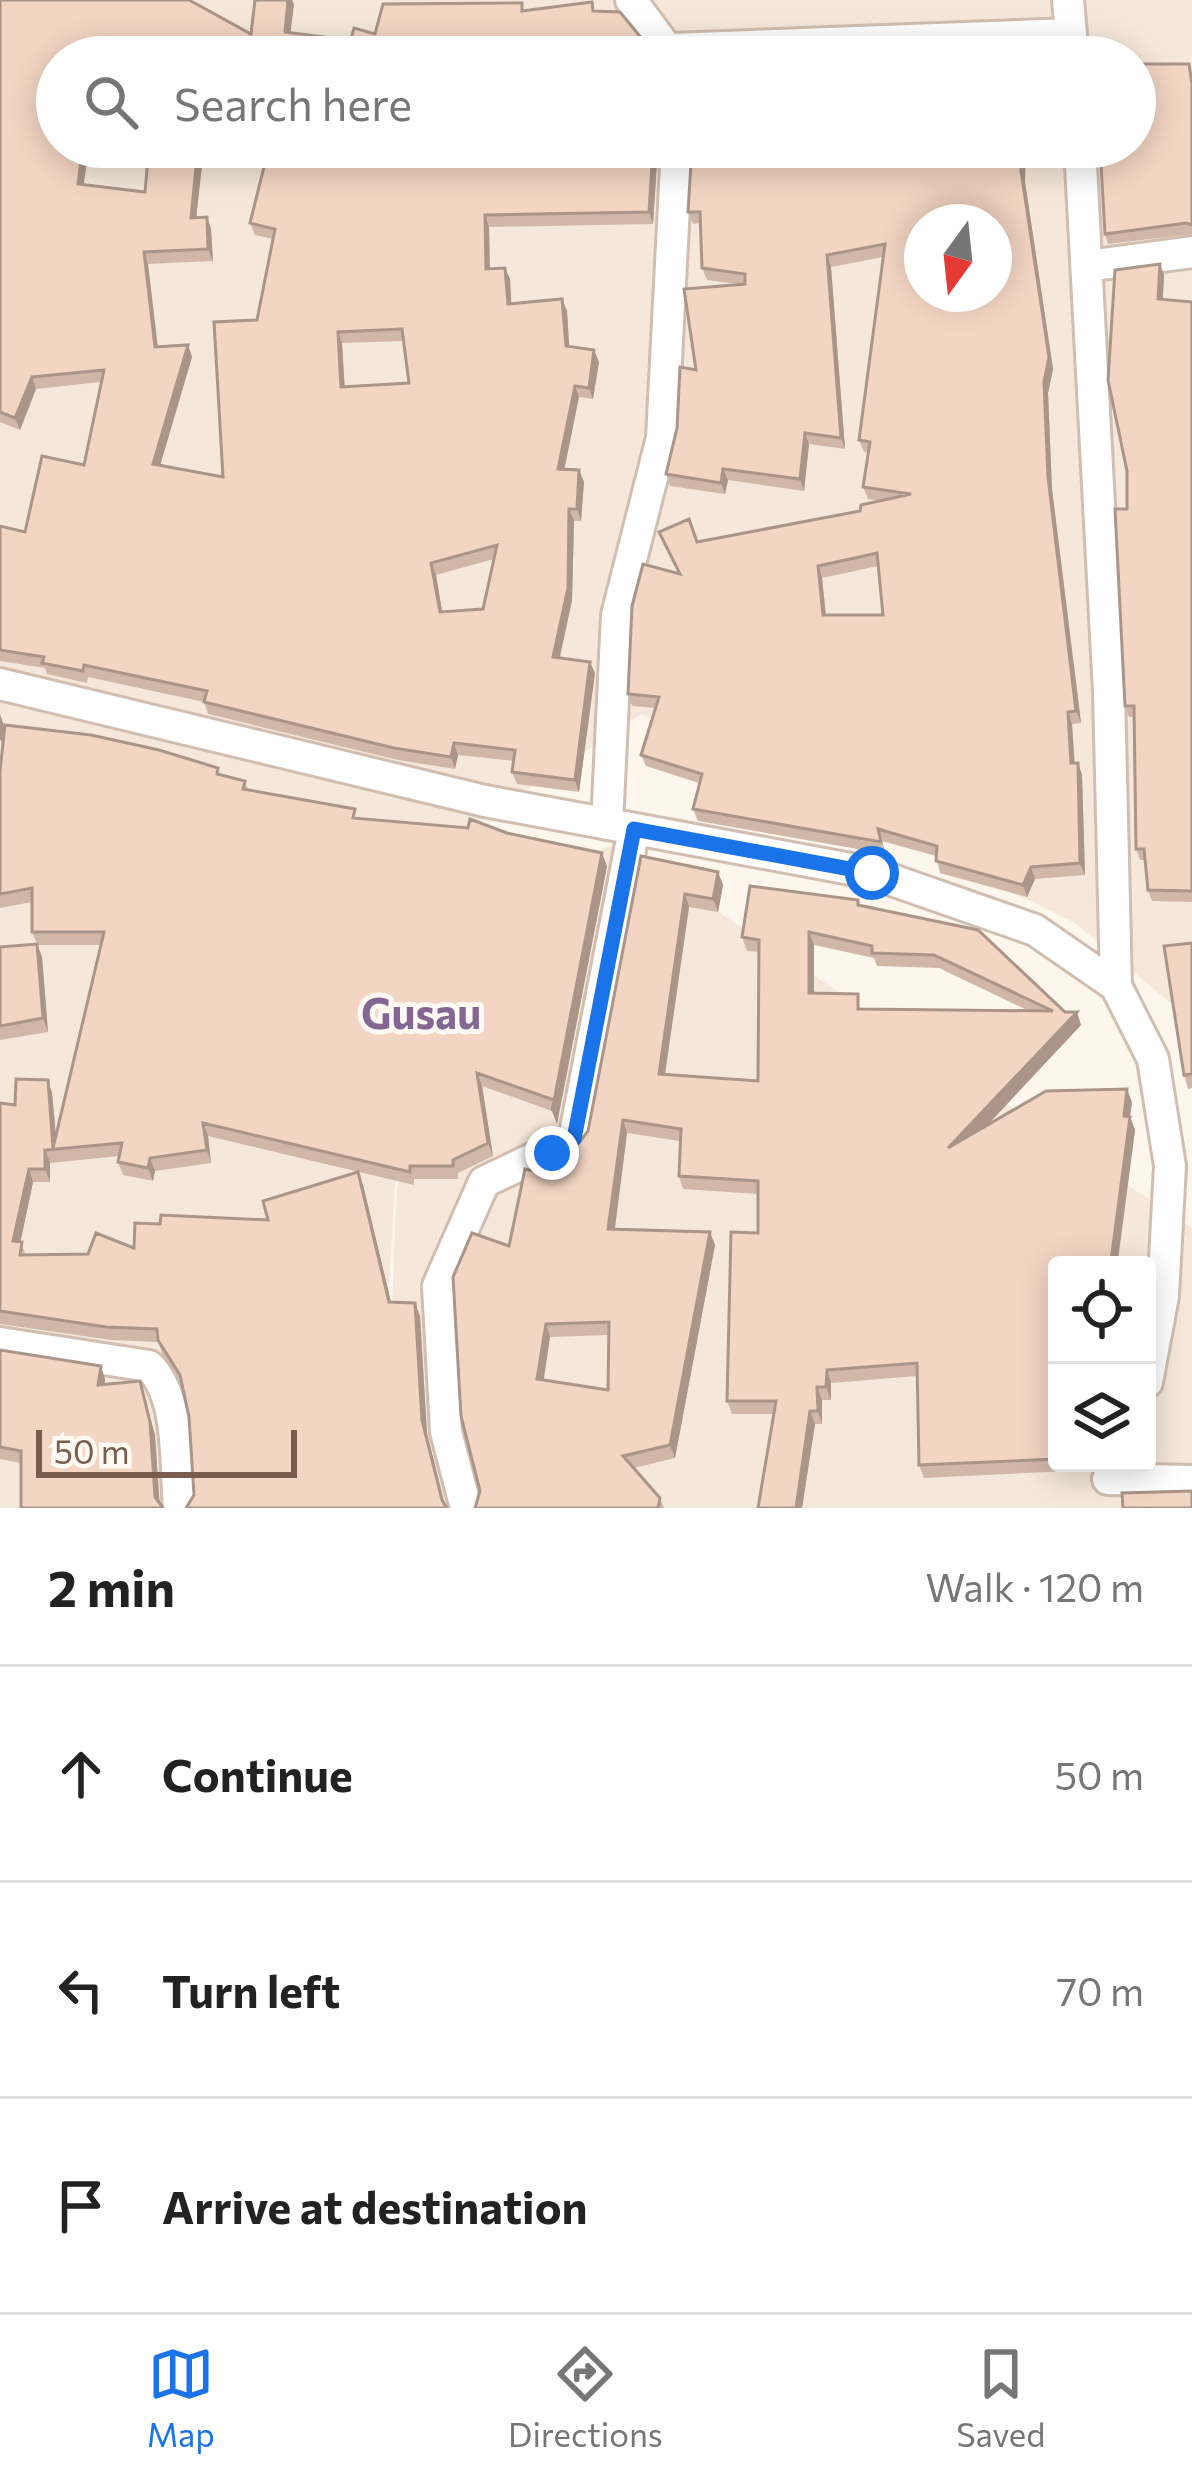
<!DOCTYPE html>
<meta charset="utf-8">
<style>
body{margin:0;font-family:Commissioner,sans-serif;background:#f2f2f2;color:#222}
.controls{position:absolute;right:36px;bottom:36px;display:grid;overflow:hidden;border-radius:12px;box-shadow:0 6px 30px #0003}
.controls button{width:108px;height:108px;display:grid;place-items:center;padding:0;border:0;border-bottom:3px solid #e0e0e0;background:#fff;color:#222;font:60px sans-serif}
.compass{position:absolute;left:904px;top:204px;width:108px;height:108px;border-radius:50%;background:#fff;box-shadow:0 6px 30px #0003;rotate:195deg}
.scale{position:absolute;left:36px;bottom:30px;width:261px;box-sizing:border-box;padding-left:12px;border:6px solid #7a5c4d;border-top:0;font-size:33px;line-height:42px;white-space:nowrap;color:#7a5c4d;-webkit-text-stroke:9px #fffaf3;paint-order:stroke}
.stop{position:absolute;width:36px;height:36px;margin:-27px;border:9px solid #1a73e8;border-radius:50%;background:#fff}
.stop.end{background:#1a73e8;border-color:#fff;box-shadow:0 3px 12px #0008}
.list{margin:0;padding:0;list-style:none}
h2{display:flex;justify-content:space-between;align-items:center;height:156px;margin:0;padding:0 48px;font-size:51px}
h2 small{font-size:39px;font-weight:400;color:#767676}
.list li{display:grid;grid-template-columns:78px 1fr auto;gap:36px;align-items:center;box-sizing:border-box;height:216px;padding:0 48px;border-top:3px solid #e0e0e0}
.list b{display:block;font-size:45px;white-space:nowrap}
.list em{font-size:39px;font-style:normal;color:#767676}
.icon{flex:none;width:66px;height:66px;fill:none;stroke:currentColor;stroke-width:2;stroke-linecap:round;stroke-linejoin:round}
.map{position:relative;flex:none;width:1192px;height:1508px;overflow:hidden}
.search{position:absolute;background:#fff;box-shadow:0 6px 30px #0003;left:36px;right:36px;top:36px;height:132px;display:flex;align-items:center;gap:30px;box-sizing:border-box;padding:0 42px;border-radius:66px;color:#767676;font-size:45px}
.sheet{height:804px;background:#fff}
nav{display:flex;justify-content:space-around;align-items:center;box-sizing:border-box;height:168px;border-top:3px solid #e0e0e0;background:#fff;font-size:33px;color:#767676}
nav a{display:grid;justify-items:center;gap:6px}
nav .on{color:#1a73e8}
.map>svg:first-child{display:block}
.residential{fill:#f5e8da;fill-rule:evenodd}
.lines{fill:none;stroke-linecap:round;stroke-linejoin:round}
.street-casing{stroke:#d1beb0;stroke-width:36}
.street{stroke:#fff;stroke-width:30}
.wall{fill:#d1b7a8;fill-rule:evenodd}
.shaded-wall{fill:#aa9588}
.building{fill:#f3d5c3;stroke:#aa9588;stroke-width:3;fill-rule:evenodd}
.route{stroke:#1a73e8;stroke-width:15}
.labels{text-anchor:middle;stroke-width:10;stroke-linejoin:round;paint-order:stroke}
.district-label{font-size:42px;font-weight:bold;fill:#846695;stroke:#fffaf3}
</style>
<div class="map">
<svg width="1192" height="1508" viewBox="0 0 1192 1508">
<rect width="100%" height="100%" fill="#fdf6ec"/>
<path class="residential" d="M 0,0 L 1192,0 L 1192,1021 L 1075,923 L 641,714 L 482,821 L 461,895 L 617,844 L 1192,1228 L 1192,1508 L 383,1508 L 397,1189 L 444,963 L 398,1124 L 377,1508 L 0,1508 ZM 57,57 L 1135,57 L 1135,147 L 57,147 ZM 922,222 L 994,222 L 994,294 L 922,294 ZM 1057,1265 L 1147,1265 L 1147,1463 L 1057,1463 Z"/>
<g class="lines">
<g class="street-casing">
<path id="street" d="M 631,0 L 673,57
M 1068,0 L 1073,57
M 672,49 L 1071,34
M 1080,147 L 1109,692 L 1116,986 L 1153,1059 L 1170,1166 L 1163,1296 L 1147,1382
M 1087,266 L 1192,252
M 0,684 L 485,801 L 872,873 L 1035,930 L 1116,986
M 607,824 L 617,615 L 662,438 L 677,147
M 0,1343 L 149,1366 C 181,1398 175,1465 179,1508
M 1108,1479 L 1192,1481
M 466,1508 L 446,1432 L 438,1286 L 484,1182 L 574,1139 L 634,829"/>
</g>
<use href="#street" class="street"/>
</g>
<path class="wall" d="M 0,0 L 193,2 L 251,34 L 294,4 L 290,33 L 324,37 L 328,49 L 57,57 L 57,147 L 89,147 L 84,184 L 145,192 L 149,147 L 204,147 L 196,217 L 207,217 L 211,229 L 213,261 L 148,264 L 158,347 L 188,345 L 192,357 L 160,465 L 223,477 L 273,239 L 255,235 L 250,223 L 658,147 L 653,224 L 489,227 L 490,269 L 505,268 L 510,279 L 511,303 L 562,299 L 567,311 L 569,347 L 599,362 L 593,399 L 579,397 L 564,469 L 579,470 L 584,482 L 581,521 L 574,521 L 572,600 L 560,658 L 595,673 L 579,792 L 517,784 L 512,772 L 514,761 L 458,755 L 455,769 L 398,760 L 208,714 L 204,702 L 88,677 L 87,683 L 47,674 L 45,668 L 0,661 L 0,526 L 25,532 L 84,465 L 101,382 L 36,389 L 20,430 L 0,422 ZM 404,341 L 409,383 L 345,387 L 342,343 ZM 494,559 L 483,609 L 442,611 L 436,575 Z
M 1192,72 L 1192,234 L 1108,244 L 1105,234 Z
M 1025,182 L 1053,369 L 1048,393 L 1052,489 L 1081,723 L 1072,724 L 1075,763 L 1078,763 L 1082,775 L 1085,875 L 1035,879 L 1027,897 L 940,873 L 936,856 L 882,841 L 886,854 L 698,821 L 693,809 L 699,783 L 646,766 L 641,755 L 656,708 L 632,706 L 628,694 L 678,573 L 659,532 L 697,542 L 860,511 L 880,501 L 868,499 L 863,487 L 869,453 L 864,452 L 859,440 L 883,257 L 831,267 L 845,449 L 809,444 L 804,491 L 728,480 L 725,494 L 670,486 L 666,474 L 696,370 L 738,284 L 707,280 L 702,268 L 700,223 L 693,224 L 688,212 ZM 878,566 L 883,615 L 826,615 L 822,578 Z
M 1160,264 L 1164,275 L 1163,300 L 1192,302 L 1192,902 L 1152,901 L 1148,890 L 1145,860 L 1140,860 L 1136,849 L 1134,717 L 1129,717 L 1125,706 L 1127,471 Z
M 0,771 L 221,775 L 245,781 L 248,790 L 358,819 L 507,833 L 607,866 L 557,1124 L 552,1111 L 482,1086 L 493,1156 L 458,1173 L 458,1179 L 414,1179 L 414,1185 L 208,1136 L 211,1163 L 155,1171 L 153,1181 L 123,1175 L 118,1162 L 119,1156 L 50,1163 L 50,1182 L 33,1182 L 20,1242 L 26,1255 L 88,1254 L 134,1248 L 160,1224 L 268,1220 L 363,1185 L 391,1302 L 420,1316 L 427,1434 L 194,1495 L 189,1417 L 182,1383 L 162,1353 L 158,1342 L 111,1340 L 0,1324 L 0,1103 L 15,1105 L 48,1080 L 52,1093 L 56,1136 L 101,945 L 37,945 L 42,957 L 48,1032 L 0,1040 L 0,947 L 37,944 L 32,932 L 32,902 L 0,908 Z
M 641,856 L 718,872 L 723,885 L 718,912 L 689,907 L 665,1075 L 758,1081 L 759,952 L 747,951 L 742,937 L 860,906 L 1065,1012 L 1077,1012 L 1081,1025 L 986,1126 L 1132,1102 L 1130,1117 L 1135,1130 L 1118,1262 L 1057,1265 L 1057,1463 L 1071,1463 L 1068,1471 L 924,1478 L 919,1465 L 917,1376 L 831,1383 L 831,1400 L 822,1400 L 822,1424 L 815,1424 L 802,1508 L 758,1508 L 774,1414 L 732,1414 L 727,1401 L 758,1233 L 758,1194 L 683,1189 L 679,1176 L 680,1141 L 627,1133 L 615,1229 L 715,1245 L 675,1458 L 634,1468 L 660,1498 L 664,1508 L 475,1508 L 480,1491 L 509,1246 L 545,1173 L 579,1143 L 588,1131 ZM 814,945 L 874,958 L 877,966 L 939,968 L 1029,1011 L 863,1009 L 814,993 ZM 609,1335 L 608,1390 L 543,1380 L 550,1337 Z
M 1192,943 L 1192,1088 L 1188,1089 L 1184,1075 Z
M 0,1350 L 105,1379 L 105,1384 L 140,1381 L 155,1435 L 159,1503 L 21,1463 L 0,1459 Z"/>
<path class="shaded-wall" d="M 288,0 L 292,0 L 294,4 L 289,44 L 285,32 Z
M 324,37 L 328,49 L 328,57 L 324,57 Z
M 83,147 L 89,147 L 82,195 L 78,184 Z
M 198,147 L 204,147 L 195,229 L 191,218 Z
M 653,147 L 658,147 L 653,224 L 649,212 Z
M 1022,147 L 1026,147 L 1025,182 L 1053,369 L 1048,393 L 1052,489 L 1081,723 L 1076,711 L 1048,477 L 1021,171 Z
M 485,215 L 489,227 L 490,281 L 486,269 Z
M 207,217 L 211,229 L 213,261 L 208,249 Z
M 144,252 L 148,264 L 159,359 L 155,347 Z
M 827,255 L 831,267 L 845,449 L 841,438 Z
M 1160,264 L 1164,275 L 1162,310 L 1158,299 Z
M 505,268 L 510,279 L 512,315 L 508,304 Z
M 562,299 L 567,311 L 570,358 L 566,346 Z
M 338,332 L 342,343 L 345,399 L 341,387 Z
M 188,345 L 192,357 L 157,476 L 153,464 Z
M 594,350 L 599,362 L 593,399 L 589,388 Z
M 32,377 L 36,389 L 20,430 L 15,418 Z
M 575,386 L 579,397 L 562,481 L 558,469 Z
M 805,433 L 809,444 L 804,491 L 800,479 Z
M 723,469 L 728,480 L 725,494 L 721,483 Z
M 579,470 L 584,482 L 581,521 L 577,509 Z
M 569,509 L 574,521 L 572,600 L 557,669 L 553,657 Z
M 431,563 L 436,575 L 444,623 L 440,612 Z
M 818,566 L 822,578 L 827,627 L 823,615 Z
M 590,662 L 595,673 L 579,792 L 575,780 Z
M 1068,712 L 1072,724 L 1075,775 L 1071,763 Z
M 0,714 L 4,726 L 2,743 L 0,739 Z
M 454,743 L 458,755 L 455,769 L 451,757 Z
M 1078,763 L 1082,775 L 1085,875 L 1080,863 Z
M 602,853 L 607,866 L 557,1124 L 552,1111 Z
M 1031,867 L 1035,879 L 1027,897 L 1023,885 Z
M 718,872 L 723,885 L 718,912 L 713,899 Z
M 685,894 L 689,907 L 663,1087 L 659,1074 Z
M 809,932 L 814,945 L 814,1006 L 809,993 Z
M 37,944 L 42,957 L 48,1032 L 43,1018 Z
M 1077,1012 L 1081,1025 L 953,1162 L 948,1148 Z
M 477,1073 L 482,1086 L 493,1156 L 488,1143 Z
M 48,1080 L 52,1093 L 57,1149 L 53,1149 Z
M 1127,1089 L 1132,1102 L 1128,1129 L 1124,1116 Z
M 1130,1117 L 1135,1130 L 1117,1265 L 1111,1261 Z
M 623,1120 L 627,1133 L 613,1242 L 608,1229 Z
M 203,1123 L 208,1136 L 211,1163 L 207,1150 Z
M 45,1150 L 50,1163 L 50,1182 L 45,1169 Z
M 150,1158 L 155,1171 L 153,1181 L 148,1168 Z
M 29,1169 L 33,1182 L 18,1254 L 13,1241 Z
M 358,1172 L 363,1185 L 394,1315 L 389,1302 Z
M 710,1232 L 715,1245 L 675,1458 L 670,1445 Z
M 415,1303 L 420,1316 L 427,1434 L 446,1508 L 422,1420 Z
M 1054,1319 L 1057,1327 L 1057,1389 Z
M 546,1324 L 550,1337 L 542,1392 L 537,1379 Z
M 101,1366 L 105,1379 L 103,1398 L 98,1385 Z
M 827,1370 L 831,1383 L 831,1400 L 826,1387 Z
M 140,1381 L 155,1435 L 160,1508 L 155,1497 Z
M 817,1387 L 822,1400 L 822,1424 L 818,1411 Z
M 810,1411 L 815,1424 L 802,1508 L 796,1508 Z"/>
<path class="building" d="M 0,0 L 189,0 L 251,34 L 255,0 L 288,0 L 285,32 L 324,37 L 324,57 L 57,57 L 57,147 L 83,147 L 78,184 L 145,192 L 149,147 L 198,147 L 191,218 L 207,217 L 208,249 L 144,252 L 155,347 L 188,345 L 153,464 L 223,477 L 214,322 L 257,320 L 275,229 L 250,223 L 269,147 L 653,147 L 649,212 L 485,215 L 486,269 L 505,268 L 508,304 L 562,299 L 566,346 L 594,350 L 589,388 L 575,386 L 558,469 L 579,470 L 577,509 L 569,509 L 568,588 L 553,657 L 590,662 L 575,780 L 512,772 L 515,750 L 454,743 L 451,757 L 394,748 L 204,702 L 207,691 L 84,665 L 83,671 L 42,663 L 44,657 L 0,650 L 0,526 L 25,532 L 42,456 L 84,465 L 104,370 L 32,377 L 15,418 L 0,412 ZM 402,329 L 409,383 L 341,387 L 338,332 ZM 497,545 L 483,609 L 440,612 L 431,563 Z
M 592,2 L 593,11 L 620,12 L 657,57 L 358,57 L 347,54 L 354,28 L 375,34 L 383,4 L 522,3 L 522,11 Z
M 949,50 L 950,57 L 866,57 Z
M 855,51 L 856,57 L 786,57 Z
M 732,54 L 731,57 L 682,57 L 684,56 Z
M 1135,64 L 1189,64 L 1192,84 L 1192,225 L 1186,223 L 1105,234 L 1100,147 L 1135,147 Z
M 692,147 L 1022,147 L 1021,171 L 1049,357 L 1044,382 L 1048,477 L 1076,711 L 1068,712 L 1071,763 L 1078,763 L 1080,863 L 1031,867 L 1023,885 L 936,861 L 937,846 L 878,829 L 881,842 L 693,809 L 702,774 L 641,755 L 659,697 L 628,694 L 632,606 L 643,564 L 680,574 L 659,532 L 689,519 L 697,542 L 860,511 L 861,505 L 911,494 L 863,487 L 870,442 L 859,440 L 885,244 L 827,255 L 841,438 L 805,433 L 800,479 L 723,469 L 721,483 L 666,474 L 677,428 L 680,367 L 696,370 L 684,289 L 745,284 L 745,274 L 702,268 L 700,212 L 688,212 ZM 922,222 L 994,222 L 994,294 L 922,294 ZM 877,553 L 883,615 L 823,615 L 818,566 Z
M 1160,264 L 1158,299 L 1192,302 L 1192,891 L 1148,890 L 1144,849 L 1136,849 L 1134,706 L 1125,706 L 1115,509 L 1127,509 L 1127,471 L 1108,380 L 1115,270 Z
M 5,725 L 91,735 L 159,750 L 218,768 L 217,774 L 245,781 L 243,789 L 355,809 L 353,818 L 468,828 L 470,819 L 507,833 L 602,853 L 552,1111 L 554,1100 L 477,1073 L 488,1143 L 453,1160 L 453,1166 L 410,1166 L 410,1172 L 203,1123 L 207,1150 L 150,1158 L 148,1168 L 118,1162 L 122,1143 L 45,1150 L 45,1169 L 29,1169 L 13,1241 L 22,1242 L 20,1255 L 88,1254 L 96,1233 L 134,1248 L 135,1223 L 160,1224 L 161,1215 L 268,1220 L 263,1201 L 358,1172 L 389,1302 L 415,1303 L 422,1420 L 442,1500 L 447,1508 L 186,1508 L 194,1495 L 189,1417 L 180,1375 L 158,1340 L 157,1329 L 106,1327 L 0,1311 L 0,1103 L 15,1105 L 16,1079 L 48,1080 L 53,1148 L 104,932 L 32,932 L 32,888 L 0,894 L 0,771 Z
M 641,856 L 718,872 L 713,899 L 685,894 L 659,1074 L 758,1081 L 759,940 L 742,937 L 750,886 L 858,900 L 858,905 L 978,930 L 1065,1012 L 1077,1012 L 948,1148 L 1046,1091 L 1127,1089 L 1124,1116 L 1130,1117 L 1111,1261 L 1123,1263 L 1123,1265 L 1057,1265 L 1057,1320 L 1054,1319 L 1057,1459 L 919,1465 L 917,1363 L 827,1370 L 826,1387 L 817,1387 L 818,1411 L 810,1411 L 796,1508 L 758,1508 L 776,1401 L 727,1401 L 731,1232 L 758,1233 L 758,1181 L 679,1176 L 681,1129 L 623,1120 L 608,1229 L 710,1232 L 670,1445 L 623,1456 L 660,1498 L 658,1508 L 475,1508 L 480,1491 L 461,1416 L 453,1277 L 472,1233 L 509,1246 L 525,1169 L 545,1173 L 546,1158 L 579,1143 L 588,1131 ZM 809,932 L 872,946 L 872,953 L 934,955 L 1053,1011 L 858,1009 L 858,994 L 809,993 ZM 609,1322 L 608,1390 L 537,1379 L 546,1324 Z
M 1192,943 L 1192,1074 L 1184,1075 L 1164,946 Z
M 37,944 L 43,1018 L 0,1026 L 0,947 Z
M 0,1350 L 101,1366 L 98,1385 L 140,1381 L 150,1422 L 155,1497 L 163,1508 L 21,1508 L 21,1451 L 0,1447 Z
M 1192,1491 L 1192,1508 L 1123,1508 L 1122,1493 Z"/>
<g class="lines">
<path class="route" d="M 552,1153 L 574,1139 L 634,829 L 872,873"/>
</g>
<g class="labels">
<g class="district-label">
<text x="421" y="1029">Gusau</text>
</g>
</g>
</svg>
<div class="controls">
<button><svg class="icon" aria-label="locate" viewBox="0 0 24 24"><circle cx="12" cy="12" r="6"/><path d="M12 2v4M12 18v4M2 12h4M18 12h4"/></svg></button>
<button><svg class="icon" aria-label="layers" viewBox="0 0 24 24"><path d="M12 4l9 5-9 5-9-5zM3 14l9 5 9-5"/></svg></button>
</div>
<svg class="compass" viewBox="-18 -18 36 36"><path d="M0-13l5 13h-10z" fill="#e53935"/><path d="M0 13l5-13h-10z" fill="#767676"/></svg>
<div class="scale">50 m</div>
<div class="stop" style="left:872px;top:873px"></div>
<div class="stop end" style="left:552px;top:1153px"></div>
<div class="search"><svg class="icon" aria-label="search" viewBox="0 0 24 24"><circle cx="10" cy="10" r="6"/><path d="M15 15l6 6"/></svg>Search here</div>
</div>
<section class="sheet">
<h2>2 min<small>Walk · 120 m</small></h2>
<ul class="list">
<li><svg class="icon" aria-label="ahead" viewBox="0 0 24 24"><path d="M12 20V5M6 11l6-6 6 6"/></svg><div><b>Continue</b></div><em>50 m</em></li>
<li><svg class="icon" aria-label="left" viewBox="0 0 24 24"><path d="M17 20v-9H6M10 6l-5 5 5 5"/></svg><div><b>Turn left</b></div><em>70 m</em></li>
<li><svg class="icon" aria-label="arrive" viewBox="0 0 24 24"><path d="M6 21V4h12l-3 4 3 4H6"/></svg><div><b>Arrive at destination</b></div></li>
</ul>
</section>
<nav>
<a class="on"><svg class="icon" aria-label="map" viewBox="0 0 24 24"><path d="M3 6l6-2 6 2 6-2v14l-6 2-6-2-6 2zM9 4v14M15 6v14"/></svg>Map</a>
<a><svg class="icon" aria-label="directions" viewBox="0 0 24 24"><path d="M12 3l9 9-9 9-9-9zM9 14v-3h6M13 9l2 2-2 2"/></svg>Directions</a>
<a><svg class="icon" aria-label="saved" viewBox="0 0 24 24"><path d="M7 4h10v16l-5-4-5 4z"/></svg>Saved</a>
</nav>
